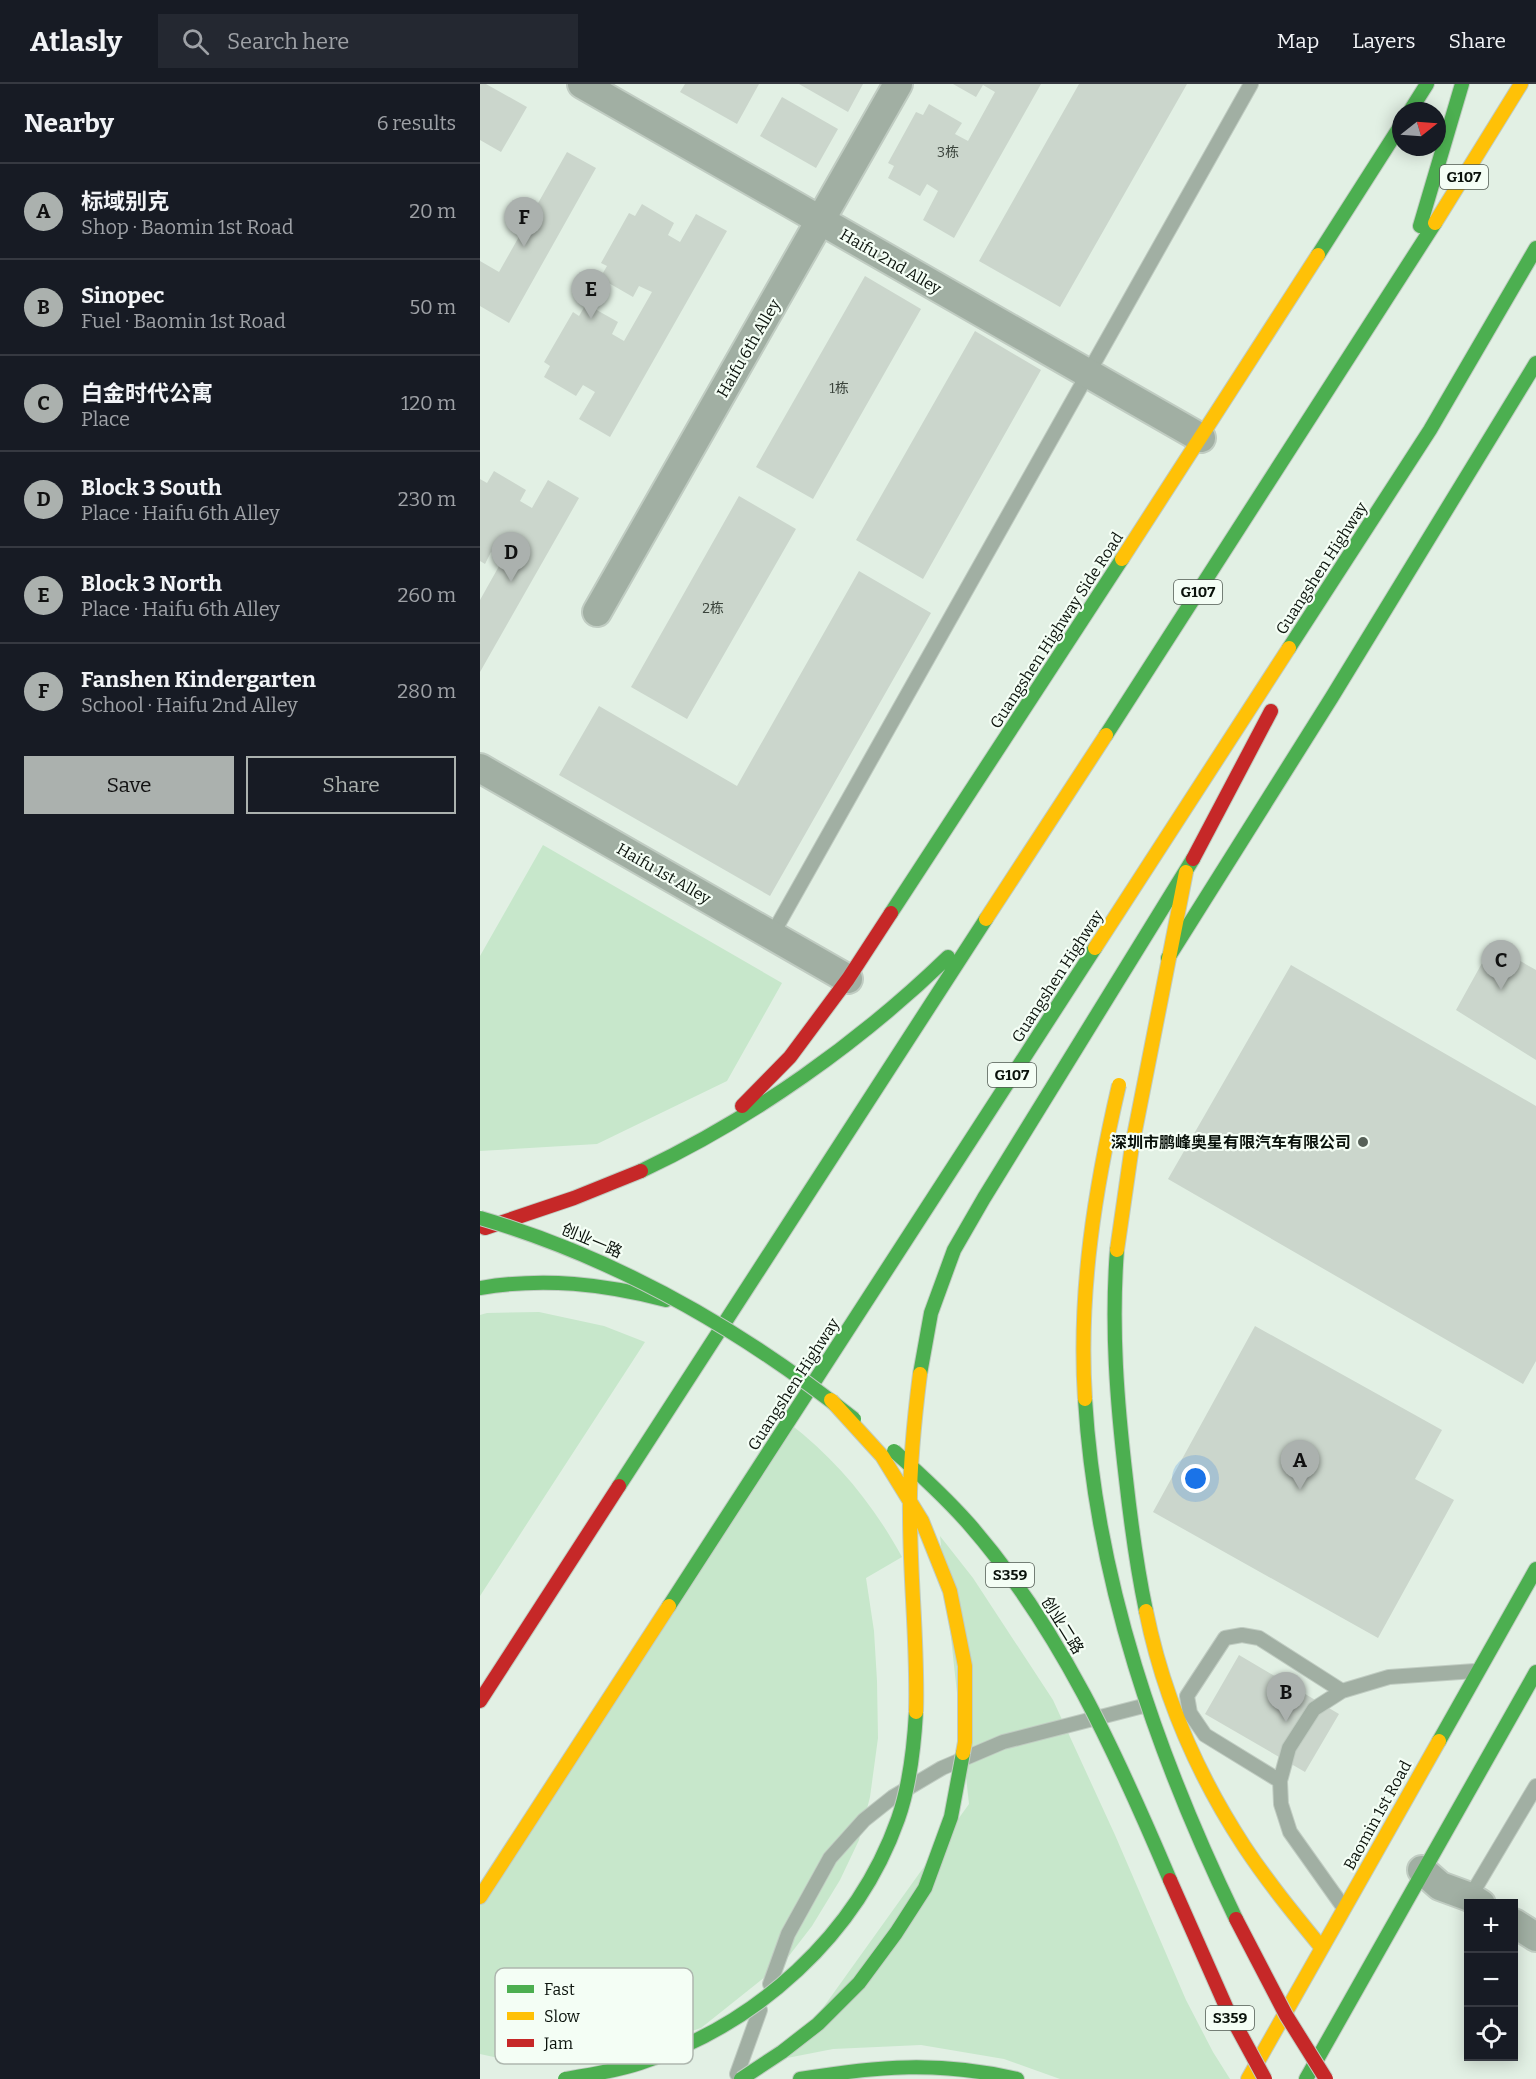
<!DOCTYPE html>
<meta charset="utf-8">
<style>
body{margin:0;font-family:Bitter,"Noto Sans SC",serif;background:#242831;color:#f1f3f6}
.controls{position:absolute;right:18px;bottom:18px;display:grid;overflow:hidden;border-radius:0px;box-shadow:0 3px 15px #0003}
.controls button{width:54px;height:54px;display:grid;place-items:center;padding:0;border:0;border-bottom:2px solid #363941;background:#171b24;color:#f1f3f6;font:30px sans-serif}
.compass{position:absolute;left:912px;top:18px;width:54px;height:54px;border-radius:50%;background:#171b24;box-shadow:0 3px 15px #0003;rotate:73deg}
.you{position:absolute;left:716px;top:1395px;width:21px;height:21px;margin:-15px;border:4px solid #fff;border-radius:50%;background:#1a73e8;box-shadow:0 0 0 9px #1a73e833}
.badge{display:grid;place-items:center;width:39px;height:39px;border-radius:50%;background:#abb1ae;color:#111;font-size:20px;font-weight:700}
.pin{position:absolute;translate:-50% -50px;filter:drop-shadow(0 2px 3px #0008)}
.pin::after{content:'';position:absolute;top:32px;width:21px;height:18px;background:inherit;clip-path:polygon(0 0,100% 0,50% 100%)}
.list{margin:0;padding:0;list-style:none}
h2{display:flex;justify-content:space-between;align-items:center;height:78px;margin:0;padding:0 24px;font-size:26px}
h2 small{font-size:20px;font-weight:400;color:#9ea1a6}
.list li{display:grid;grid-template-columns:39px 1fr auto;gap:18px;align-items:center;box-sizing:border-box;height:96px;padding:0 24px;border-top:2px solid #363941}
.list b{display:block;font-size:22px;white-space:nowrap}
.list p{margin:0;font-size:20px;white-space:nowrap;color:#9ea1a6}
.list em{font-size:20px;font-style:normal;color:#9ea1a6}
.actions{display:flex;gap:12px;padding:18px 24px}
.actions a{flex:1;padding:14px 0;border:2px solid #abb1ae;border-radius:0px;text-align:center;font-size:21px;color:#abb1ae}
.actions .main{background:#abb1ae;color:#111}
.icon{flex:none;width:33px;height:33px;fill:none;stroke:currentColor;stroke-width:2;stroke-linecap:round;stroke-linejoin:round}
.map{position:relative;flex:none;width:1056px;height:1995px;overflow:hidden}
header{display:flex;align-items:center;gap:36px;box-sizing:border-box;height:84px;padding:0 30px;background:#171b24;border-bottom:2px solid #363941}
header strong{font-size:28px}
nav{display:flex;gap:33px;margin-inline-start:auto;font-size:21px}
.search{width:420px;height:54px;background:#242831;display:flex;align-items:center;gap:15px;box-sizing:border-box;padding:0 21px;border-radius:0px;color:#9ea1a6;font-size:22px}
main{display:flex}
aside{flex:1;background:#171b24}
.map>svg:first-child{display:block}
.green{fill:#c7e7cb}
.building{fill:#cbd6cc}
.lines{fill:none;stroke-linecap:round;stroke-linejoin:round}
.lane-casing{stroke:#c0ccc2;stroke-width:16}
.street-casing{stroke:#c0ccc2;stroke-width:32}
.fast-casing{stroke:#c0ccc2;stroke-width:16}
.slow-casing{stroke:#c0ccc2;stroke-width:16}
.jam-casing{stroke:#c0ccc2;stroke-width:16}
.lane{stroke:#a1afa3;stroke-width:14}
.street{stroke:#a1afa3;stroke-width:28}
.fast{stroke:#4caf50;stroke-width:14}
.slow{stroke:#ffc107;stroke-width:14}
.jam{stroke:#c62828;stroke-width:14}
.fast-bridge-casing{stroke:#c0ccc2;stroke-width:16;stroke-linecap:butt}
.slow-bridge-casing{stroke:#c0ccc2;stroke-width:16;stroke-linecap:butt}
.jam-bridge-casing{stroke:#c0ccc2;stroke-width:16;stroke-linecap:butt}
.fast-bridge{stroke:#4caf50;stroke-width:14}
.slow-bridge{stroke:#ffc107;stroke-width:14}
.jam-bridge{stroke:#c62828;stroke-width:14}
.poi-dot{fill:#566057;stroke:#f4fef5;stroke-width:2}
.labels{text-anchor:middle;stroke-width:4.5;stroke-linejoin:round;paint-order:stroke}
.number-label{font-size:14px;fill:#3a433b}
.shield{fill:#f4fef5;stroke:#505951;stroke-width:1.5}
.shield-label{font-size:15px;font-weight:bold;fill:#0a120b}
.street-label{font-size:16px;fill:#0a120b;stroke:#f4fef5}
.poi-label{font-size:16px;font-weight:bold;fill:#0a120b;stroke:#f4fef5;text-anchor:end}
.key{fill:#f4fef5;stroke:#aeb7af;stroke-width:1.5}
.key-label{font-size:16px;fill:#0a120b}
</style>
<header>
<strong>Atlasly</strong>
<div class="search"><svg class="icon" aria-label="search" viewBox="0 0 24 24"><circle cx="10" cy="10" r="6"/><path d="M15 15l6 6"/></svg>Search here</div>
<nav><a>Map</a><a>Layers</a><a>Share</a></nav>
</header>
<main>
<aside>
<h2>Nearby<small>6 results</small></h2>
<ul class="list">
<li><span class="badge">A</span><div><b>标域别克</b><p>Shop · Baomin 1st Road</p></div><em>20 m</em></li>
<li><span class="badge">B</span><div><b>Sinopec</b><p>Fuel · Baomin 1st Road</p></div><em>50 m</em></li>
<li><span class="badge">C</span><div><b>白金时代公寓</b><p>Place</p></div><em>120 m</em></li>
<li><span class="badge">D</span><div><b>Block 3 South</b><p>Place · Haifu 6th Alley</p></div><em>230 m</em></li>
<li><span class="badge">E</span><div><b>Block 3 North</b><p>Place · Haifu 6th Alley</p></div><em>260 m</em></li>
<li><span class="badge">F</span><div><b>Fanshen Kindergarten</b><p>School · Haifu 2nd Alley</p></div><em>280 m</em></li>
</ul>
<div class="actions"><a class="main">Save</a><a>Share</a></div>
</aside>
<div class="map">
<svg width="1056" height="1995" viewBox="0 0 1056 1995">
<rect width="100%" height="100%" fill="#e2f0e4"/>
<path class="green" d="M 63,761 L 302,899 L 247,997 L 117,1060 L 0,1067 L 0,872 Z
M 59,1228 L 124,1242 L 165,1258 L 0,1512 L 0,1231 L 7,1229 Z
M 309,1339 C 357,1376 393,1420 422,1473 L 386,1494 L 394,1547 L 397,1597 L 398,1654 L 390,1713 L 379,1756 L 360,1796 L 332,1842 L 305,1877 L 221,1944 L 152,1967 L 87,1978 L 23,1975 L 0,1970 L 0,1817 Z
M 460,1452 L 493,1494 L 573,1616 L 635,1751 L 706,1916 L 733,1968 L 750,1995 L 580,1995 L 524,1975 L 441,1961 L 353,1965 L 307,1974 L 489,1720 Z"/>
<path class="building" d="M 0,0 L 6,0 L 47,23 L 21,68 L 0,56 Z
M 205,0 L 279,0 L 257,40 L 200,8 Z
M 319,0 L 383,0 L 368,28 Z
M 473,0 L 561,0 L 474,154 L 443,136 L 458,107 L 447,100 L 440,112 L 408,94 L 414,82 L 408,79 L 436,28 L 443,31 L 449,20 L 482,39 L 475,50 L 488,57 L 515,8 L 503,1 L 496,13 Z
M 599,0 L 707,0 L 580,223 L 499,177 Z
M 302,13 L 358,45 L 336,84 L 280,52 Z
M 87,68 L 116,84 L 29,239 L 0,222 L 0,177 L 19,188 Z
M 162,120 L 194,139 L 188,151 L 200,158 L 216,130 L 247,147 L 130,353 L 99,335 L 115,308 L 103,301 L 96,312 L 64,293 L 70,282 L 64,278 L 93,228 L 99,232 L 106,220 L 138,238 L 132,250 L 144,257 L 172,208 L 159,202 L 153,213 L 120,194 L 127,182 L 121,179 L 149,129 L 155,132 Z
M 385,192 L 441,225 L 333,415 L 276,383 Z
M 495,247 L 561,286 L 443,495 L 376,456 Z
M 14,387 L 46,406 L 40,417 L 52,424 L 68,396 L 99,414 L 0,588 L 0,516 L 23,475 L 11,468 L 5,480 L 0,477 L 0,395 L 7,399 Z
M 259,412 L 316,445 L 207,635 L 151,603 Z
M 379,487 L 451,529 L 290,812 L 79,691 L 119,622 L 257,702 Z
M 1012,861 L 1056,886 L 1056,976 L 976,926 Z
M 811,881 L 1056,1022 L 1056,1277 L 1043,1300 L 688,1095 Z
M 775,1242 L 962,1346 L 935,1395 L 974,1416 L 898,1554 L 673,1428 Z
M 759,1571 L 859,1630 L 825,1688 L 725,1630 Z"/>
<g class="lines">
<g class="lane-casing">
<path id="lane" d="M 292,851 L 771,0
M 800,1697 L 725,1651 L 710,1629 L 707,1612 L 745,1554 L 762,1551 L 779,1554 L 862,1607
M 990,1813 L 1056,1702
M 864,1824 L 810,1748 L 801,1720 L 800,1697 L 809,1664 L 834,1625 L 862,1607 L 909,1593 L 995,1587
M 290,1900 L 308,1850 L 350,1774 L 384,1736 L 413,1713 L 462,1684 L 523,1658 L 667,1621
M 257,1990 L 280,1926"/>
</g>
<g class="street-casing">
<path id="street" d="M 102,0 L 721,354
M 117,528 L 418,0
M 0,684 L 368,895
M 942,1786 L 960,1802 L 990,1813 L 1001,1820
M 1034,1839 L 1056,1853"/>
</g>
<g class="fast-casing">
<path id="fast" d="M 930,27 L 947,0
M 940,142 L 982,0
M 838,171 L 921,41
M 809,564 L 950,346 L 1056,164
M 626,651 L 955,139
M 411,829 L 642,475
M 688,874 L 852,613 L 1056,279
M 161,1087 C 273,1034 379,959 468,873
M 637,1166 C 631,1243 637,1319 646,1395 C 651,1440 657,1484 666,1527
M 0,1204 C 64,1193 124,1200 186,1216
M 440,1290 L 451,1229 L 474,1166 L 504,1114 L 713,775
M 139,1402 L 506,835
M 189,1522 L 615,864
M 959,1657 L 1056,1485
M 320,1995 C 397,1982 460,1977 537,1995
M 826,1995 L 1056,1588"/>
</g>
<g class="slow-casing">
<path id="slow" d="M 955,139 L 1041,0
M 642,475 L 838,171
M 506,835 L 626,651
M 615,864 L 809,564
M 637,1166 L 652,1062 L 706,788
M 666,1527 C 683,1611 717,1690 764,1762 C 787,1797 814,1830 841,1863
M 0,1813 L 189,1522
M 768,1995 L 959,1657"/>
</g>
<g class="jam-casing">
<path id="jam" d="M 713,775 L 791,627
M 262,1022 L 310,973 L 368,895 L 411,829
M 5,1144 L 94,1114 L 161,1087
M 0,1617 L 139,1402"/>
</g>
<use href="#lane" class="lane"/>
<use href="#street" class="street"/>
<use href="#fast" class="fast"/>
<use href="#slow" class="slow"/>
<use href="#jam" class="jam"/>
<g class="fast-bridge-casing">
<path id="fast-bridge" d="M 0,1134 C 139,1175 261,1245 374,1335
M 605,1315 C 616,1497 677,1671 756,1835
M 414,1367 C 440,1390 466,1414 489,1440 C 580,1544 637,1671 690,1796
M 85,1995 C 110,1991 136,1987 160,1979 C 277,1941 377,1851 418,1735 C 430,1701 434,1664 436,1628
M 261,1995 L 302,1968 L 338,1940 L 379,1899 L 416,1849 L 445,1804 L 471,1733 L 483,1669"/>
</g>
<g class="slow-bridge-casing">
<path id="slow-bridge" d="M 605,1315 C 598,1208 615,1104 639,1001
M 351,1316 L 402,1372 L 442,1437 L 470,1507 L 485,1582 L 485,1658 L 483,1669
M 436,1628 C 438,1562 430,1497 430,1431 C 429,1384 434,1337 440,1290"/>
</g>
<g class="jam-bridge-casing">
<path id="jam-bridge" d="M 690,1796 L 747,1925 L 785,1995
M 756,1835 L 806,1931 L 846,1995"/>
</g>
<use href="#fast-bridge" class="fast-bridge"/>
<use href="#slow-bridge" class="slow-bridge"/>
<use href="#jam-bridge" class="jam-bridge"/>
</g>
<circle class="poi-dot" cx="883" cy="1058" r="6"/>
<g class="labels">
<g class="number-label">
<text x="468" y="73">3栋</text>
<text x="359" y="309">1栋</text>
<text x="233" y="529">2栋</text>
</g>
<g class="shield">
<rect x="960" y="81" width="48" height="24" rx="4.5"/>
<rect x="694" y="496" width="48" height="24" rx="4.5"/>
<rect x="508" y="979" width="48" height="24" rx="4.5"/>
<rect x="506" y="1479" width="48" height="24" rx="4.5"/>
<rect x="726" y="1922" width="48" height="24" rx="4.5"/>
</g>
<g class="shield-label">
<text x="984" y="98">G107</text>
<text x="718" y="513">G107</text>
<text x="532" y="996">G107</text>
<text x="530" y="1496">S359</text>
<text x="750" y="1939">S359</text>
</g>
<g class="street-label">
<text transform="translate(411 177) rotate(30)" y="6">Haifu 2nd Alley</text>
<text transform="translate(268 264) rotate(-60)" y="6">Haifu 6th Alley</text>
<text transform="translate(841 484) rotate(-57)" y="6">Guangshen Highway</text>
<text transform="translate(576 546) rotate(-57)" y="6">Guangshen Highway Side Road</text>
<text transform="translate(184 789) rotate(30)" y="6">Haifu 1st Alley</text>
<text transform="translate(577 892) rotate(-57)" y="6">Guangshen Highway</text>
<text transform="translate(112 1156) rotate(23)" y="6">创业一路</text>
<text transform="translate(313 1300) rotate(-57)" y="6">Guangshen Highway</text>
<text transform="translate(583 1541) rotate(58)" y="6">创业二路</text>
<text transform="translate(897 1731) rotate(-61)" y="6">Baomin 1st Road</text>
</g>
<g class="poi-label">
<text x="871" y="1064">深圳市鹏峰奥星有限汽车有限公司</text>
</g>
</g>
<rect x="15" y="1884" width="198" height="96" rx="9" class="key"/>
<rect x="27" y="1901" width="27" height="8" fill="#4caf50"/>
<rect x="27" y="1928" width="27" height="8" fill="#ffc107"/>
<rect x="27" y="1955" width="27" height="8" fill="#c62828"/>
<g class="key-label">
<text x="64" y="1911">Fast</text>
<text x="64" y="1938">Slow</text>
<text x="64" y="1965">Jam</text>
</g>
</svg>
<div class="controls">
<button>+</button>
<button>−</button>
<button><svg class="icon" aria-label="locate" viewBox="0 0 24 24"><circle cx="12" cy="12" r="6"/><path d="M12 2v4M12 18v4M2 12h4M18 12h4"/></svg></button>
</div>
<svg class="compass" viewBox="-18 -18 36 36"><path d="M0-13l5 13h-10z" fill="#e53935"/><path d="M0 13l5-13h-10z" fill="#9ea1a6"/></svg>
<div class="you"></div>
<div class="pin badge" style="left:820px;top:1406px">A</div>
<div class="pin badge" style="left:806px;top:1638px">B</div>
<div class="pin badge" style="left:1021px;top:906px">C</div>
<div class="pin badge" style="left:31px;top:498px">D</div>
<div class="pin badge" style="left:111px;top:235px">E</div>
<div class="pin badge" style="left:44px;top:163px">F</div>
</div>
</main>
